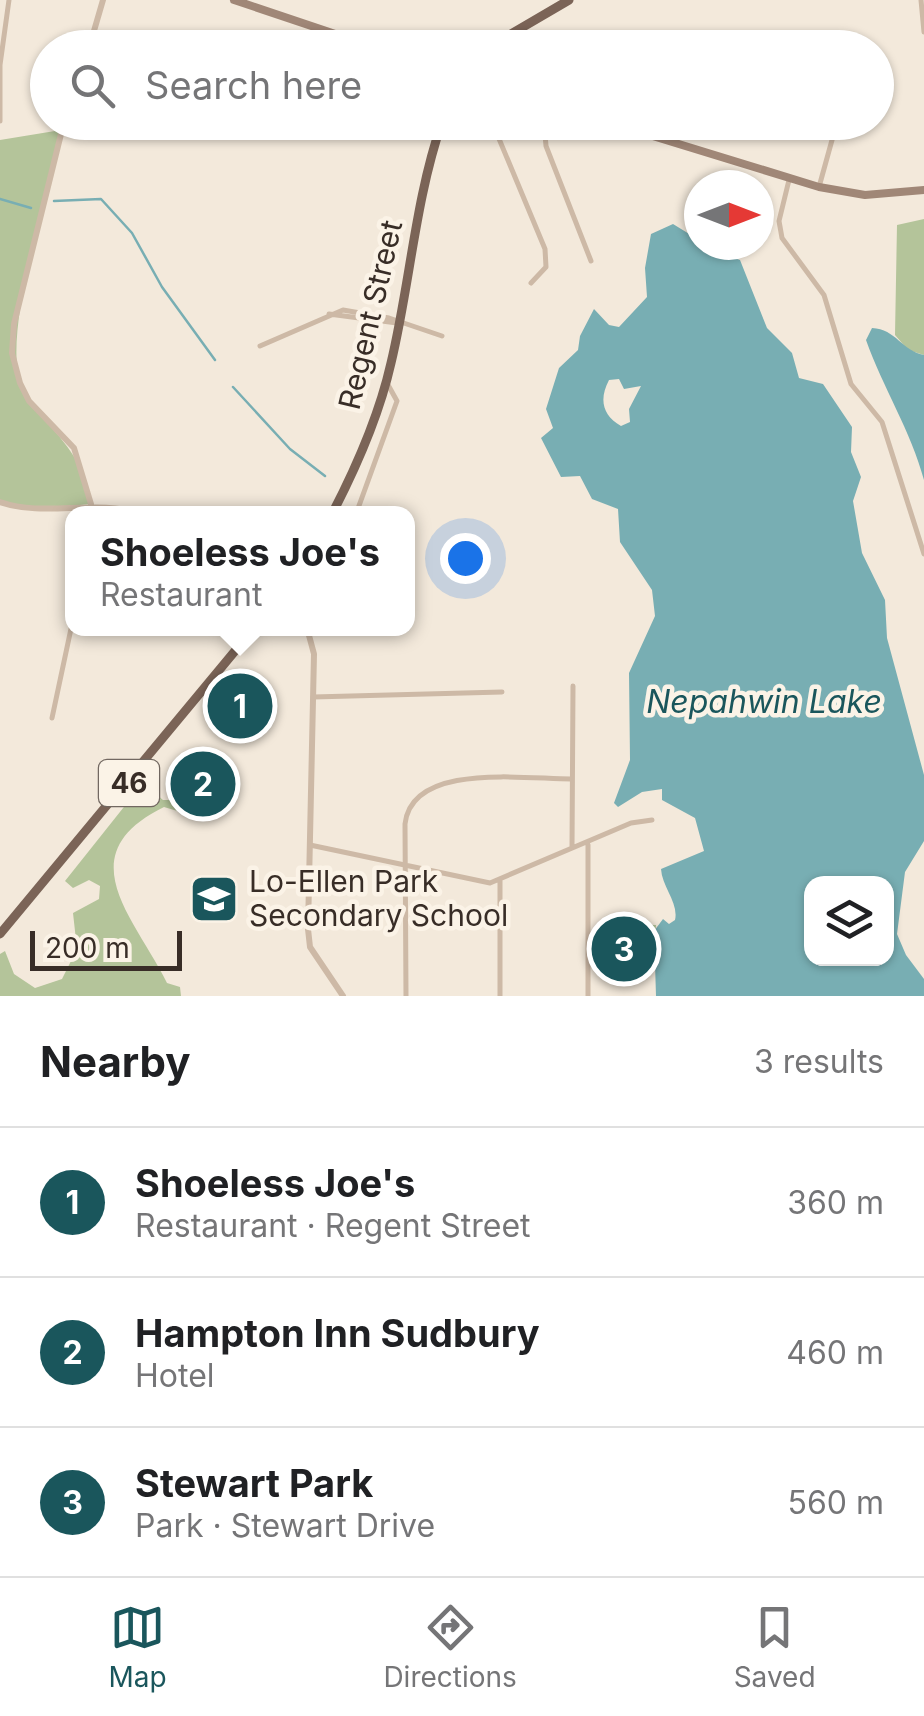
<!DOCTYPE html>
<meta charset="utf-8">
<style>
body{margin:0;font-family:Inter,sans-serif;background:#f6f6f6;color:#202124}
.controls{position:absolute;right:30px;bottom:30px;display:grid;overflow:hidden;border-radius:20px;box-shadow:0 2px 8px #0004}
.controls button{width:90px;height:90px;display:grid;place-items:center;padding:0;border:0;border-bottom:2px solid #e0e0e0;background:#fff;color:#202124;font:50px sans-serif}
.compass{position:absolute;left:684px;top:170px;width:90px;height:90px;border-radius:50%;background:#fff;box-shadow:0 2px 8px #0004;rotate:90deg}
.scale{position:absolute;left:30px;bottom:25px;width:152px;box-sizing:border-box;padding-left:10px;border:5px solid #382d27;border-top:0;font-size:28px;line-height:35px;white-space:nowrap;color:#382d27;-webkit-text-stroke:8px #fbf3e7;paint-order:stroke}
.you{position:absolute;left:465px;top:558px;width:35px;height:35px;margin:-25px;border:8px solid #fff;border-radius:50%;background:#1a73e8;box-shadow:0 0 0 15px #1a73e833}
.badge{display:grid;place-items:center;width:65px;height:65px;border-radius:50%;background:#1a565c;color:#fff;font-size:32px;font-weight:700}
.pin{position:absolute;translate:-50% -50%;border:5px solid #fff;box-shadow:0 2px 10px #0006}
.popup{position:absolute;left:65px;top:506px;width:350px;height:130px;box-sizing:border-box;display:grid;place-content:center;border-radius:20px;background:#fff;filter:drop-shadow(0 2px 8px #0005);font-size:32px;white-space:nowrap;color:#757577}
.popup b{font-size:38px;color:#202124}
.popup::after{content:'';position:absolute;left:50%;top:100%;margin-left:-20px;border:20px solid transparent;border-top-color:#fff}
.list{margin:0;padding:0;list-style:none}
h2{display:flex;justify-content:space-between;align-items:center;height:130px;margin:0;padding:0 40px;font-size:42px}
h2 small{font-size:32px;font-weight:400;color:#757577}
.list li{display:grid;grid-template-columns:65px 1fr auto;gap:30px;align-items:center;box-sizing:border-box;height:150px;padding:0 40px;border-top:2px solid #e0e0e0}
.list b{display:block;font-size:38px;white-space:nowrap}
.list p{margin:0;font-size:32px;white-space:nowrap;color:#757577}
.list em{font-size:32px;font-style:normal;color:#757577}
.icon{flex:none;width:55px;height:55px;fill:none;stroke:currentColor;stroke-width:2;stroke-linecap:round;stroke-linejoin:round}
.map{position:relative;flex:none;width:924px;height:996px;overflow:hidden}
.search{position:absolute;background:#fff;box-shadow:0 2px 8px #0004;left:30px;right:30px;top:30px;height:110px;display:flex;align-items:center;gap:25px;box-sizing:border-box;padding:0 35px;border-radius:55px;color:#757577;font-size:38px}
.sheet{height:580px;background:#fff}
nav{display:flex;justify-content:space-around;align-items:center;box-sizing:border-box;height:140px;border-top:2px solid #e0e0e0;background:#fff;font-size:28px;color:#757577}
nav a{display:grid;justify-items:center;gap:5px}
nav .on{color:#1a565c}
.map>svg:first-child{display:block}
.green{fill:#b4c49a}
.water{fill:#78aeb3;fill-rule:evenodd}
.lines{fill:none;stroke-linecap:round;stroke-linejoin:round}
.stream{stroke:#78aeb3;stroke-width:2.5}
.minor{stroke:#cdb9a6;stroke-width:5}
.tertiary{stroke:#cdb9a6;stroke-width:6}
.secondary{stroke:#a08777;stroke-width:8}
.primary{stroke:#7b6457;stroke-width:9}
.labels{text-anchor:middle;stroke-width:9;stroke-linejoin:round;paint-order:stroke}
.shield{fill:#fbf3e7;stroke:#726861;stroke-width:2.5}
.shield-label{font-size:28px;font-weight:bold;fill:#382d27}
.street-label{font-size:30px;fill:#382d27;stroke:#fbf3e7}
.poi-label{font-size:30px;fill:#382d27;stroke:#fbf3e7;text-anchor:start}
.water-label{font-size:32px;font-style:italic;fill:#1a565c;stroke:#fbf3e7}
</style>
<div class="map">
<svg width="924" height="996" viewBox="0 0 924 996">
<rect width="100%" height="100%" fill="#f3e9db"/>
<path class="green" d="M 61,130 C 49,184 0,341 22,386 C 48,434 82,445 91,504 L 39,509 L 0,502 L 0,140 Z
M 924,219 L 924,355 L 908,350 L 895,335 L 897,225 Z
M 143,783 L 163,800 L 181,800 L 184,813 L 164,807 C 66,855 136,919 167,983 L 180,987 L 181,996 L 0,996 L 0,954 L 5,951 L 14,974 L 35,988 L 62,979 L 77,949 L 73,913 L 99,899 L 100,886 L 89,880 L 73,888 L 65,881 Z
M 596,924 L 656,925 L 654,960 L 595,961 Z"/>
<path class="water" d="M 673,224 L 699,240 L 699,245 L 740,260 L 767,328 L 792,353 L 799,378 L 823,384 L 852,427 L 851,452 L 861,477 L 853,501 L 862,553 L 885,600 L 887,638 L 924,775 L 924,841 L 905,872 L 897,934 L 906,955 L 924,979 L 924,996 L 656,996 L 654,931 L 663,919 L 669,924 L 675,920 C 679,903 662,887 661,869 L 704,851 L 695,818 L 662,800 L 662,789 L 642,792 L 618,807 L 614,803 L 630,760 L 629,673 L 655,616 L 652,590 L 620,542 L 618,509 L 592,499 L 580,476 L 561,477 L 541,438 L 553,428 L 546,409 L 559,368 L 578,350 L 580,336 L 594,309 L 609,325 L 619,327 L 647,297 L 645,268 L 651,234 ZM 619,379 L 624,389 L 641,386 L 629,409 L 630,422 L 621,426 C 602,415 599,399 609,380 ZM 812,884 L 886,884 L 886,958 L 812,958 Z
M 872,328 C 896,329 902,351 924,355 L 924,480 C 911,431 883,388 866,340 Z"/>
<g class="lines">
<path class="stream" d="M 0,199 L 31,208
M 54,201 L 101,199 L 132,233 L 162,287 L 215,360
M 233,387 L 290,449 L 325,476"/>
<path class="minor" d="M 921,0 L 924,32
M 0,121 L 0,65 L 9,0
M 492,122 L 545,249 L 546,267 L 531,283
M 544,122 L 546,146 L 591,261
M 789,180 L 779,221 L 782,238 L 824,295 L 851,384 L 882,422 L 924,554
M 819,187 L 837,122
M 329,314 L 397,323
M 260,346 L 343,310 L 389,318 L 442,336
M 356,514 L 397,401 L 387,383
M 313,697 L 502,692
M 52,718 L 72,624
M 310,845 L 490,883 L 631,823 L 652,820
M 588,845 L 588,996
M 572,848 L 573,686
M 500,881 L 500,996
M 406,996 L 405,824 C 412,762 524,779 571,779"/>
<path class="tertiary" d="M 89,48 L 103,0
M 64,122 L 14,324 L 12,353 L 20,383 L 29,401 L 74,448 L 91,504
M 0,502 C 47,518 94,498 142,514
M 307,628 L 314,654 L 308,929 L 310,947 L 343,996"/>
<path class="secondary" d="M 234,0 L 377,48
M 607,122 L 819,187 L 865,195 L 924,190"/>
<path class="primary" d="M 487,48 L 569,0
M 332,514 C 357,466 379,416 391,363 C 410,284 415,200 442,122
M 0,934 L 254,628"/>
</g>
<defs>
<g id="school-square" transform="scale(2.5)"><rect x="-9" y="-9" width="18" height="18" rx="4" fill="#1a565c" stroke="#fbf3e7"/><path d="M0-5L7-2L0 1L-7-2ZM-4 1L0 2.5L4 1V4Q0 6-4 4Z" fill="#fff"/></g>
</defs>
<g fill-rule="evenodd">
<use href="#school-square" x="214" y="899"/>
</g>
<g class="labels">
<rect class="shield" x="99" y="760" width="60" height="46" rx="8"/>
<g class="shield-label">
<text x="129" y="793">46</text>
</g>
<g class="street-label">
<text transform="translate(371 315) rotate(-77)" y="10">Regent Street</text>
</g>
<g class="poi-label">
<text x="249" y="892">Lo-Ellen Park<tspan x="249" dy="34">Secondary School</tspan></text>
</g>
<g class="water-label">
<text x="764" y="713">Nepahwin Lake</text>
</g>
</g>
</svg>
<div class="controls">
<button><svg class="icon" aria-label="layers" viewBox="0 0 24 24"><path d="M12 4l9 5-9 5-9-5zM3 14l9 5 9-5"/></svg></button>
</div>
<svg class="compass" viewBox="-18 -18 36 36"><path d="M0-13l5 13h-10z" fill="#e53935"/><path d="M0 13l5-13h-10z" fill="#757577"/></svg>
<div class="scale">200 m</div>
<div class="you"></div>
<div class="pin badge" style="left:240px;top:706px">1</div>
<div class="popup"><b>Shoeless Joe's</b>Restaurant</div>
<div class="pin badge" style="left:203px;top:784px">2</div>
<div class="pin badge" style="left:624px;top:949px">3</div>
<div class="search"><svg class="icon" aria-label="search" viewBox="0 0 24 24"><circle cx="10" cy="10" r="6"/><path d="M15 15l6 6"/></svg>Search here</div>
</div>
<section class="sheet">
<h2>Nearby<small>3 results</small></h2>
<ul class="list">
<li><span class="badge">1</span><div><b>Shoeless Joe's</b><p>Restaurant · Regent Street</p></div><em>360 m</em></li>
<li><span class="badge">2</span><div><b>Hampton Inn Sudbury</b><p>Hotel</p></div><em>460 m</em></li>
<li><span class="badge">3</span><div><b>Stewart Park</b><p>Park · Stewart Drive</p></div><em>560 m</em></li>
</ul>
</section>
<nav>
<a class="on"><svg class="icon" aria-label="map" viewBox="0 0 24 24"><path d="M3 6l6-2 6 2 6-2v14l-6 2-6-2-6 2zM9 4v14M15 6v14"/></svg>Map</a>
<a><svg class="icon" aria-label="directions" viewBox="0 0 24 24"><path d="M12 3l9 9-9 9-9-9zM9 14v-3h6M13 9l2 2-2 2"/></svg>Directions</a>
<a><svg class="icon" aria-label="saved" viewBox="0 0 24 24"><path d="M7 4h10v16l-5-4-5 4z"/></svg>Saved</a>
</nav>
